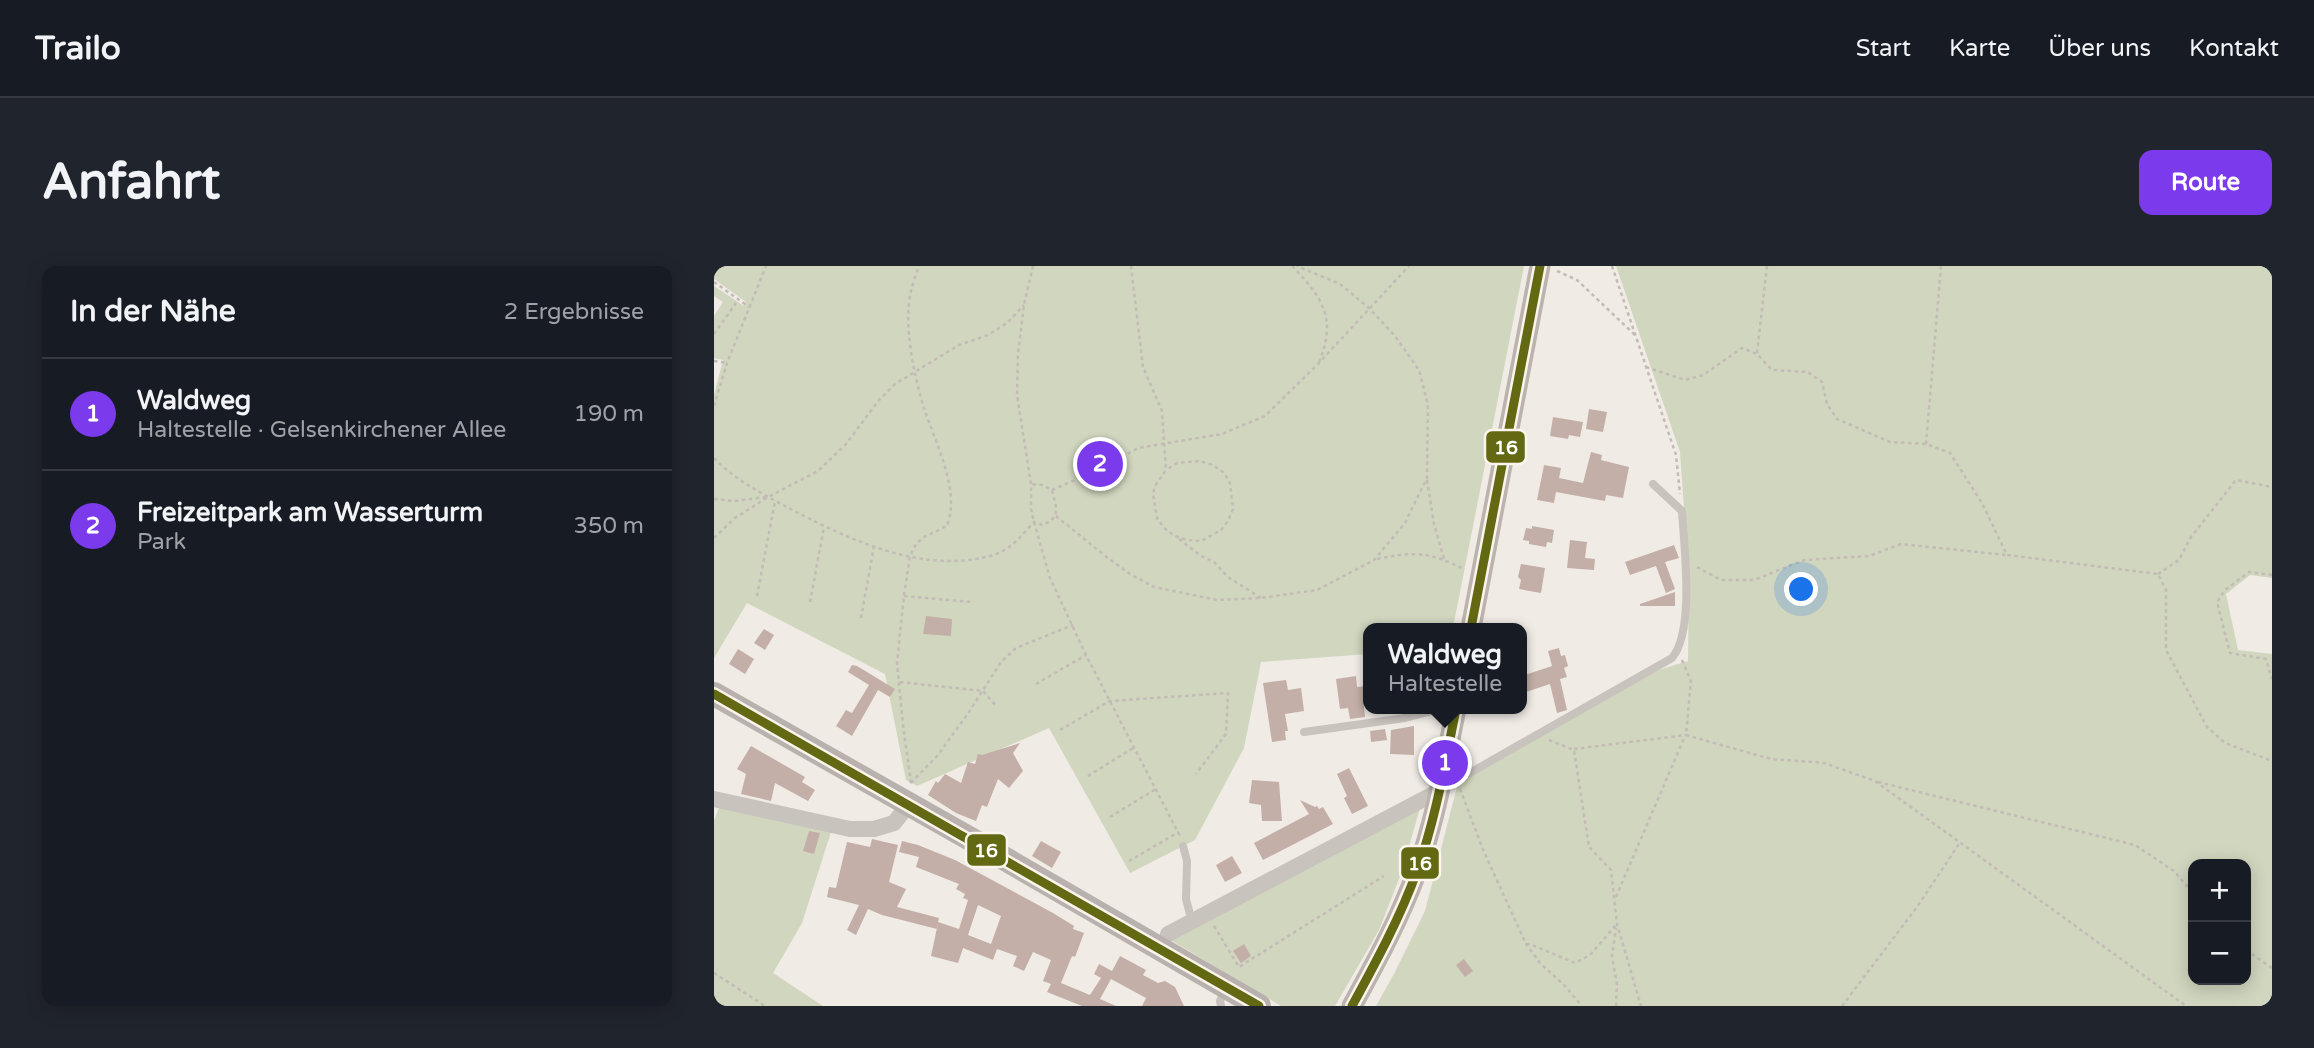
<!DOCTYPE html>
<html lang="de">
<meta charset="utf-8">
<style>
body{margin:0;font-family:"Varela Round",sans-serif;background:#20242c;color:#f1f3f6}
.controls{position:absolute;right:21px;bottom:21px;display:grid;overflow:hidden;border-radius:14px;box-shadow:0 4px 18px #0003}
.controls button{width:63px;height:63px;display:grid;place-items:center;padding:0;border:0;border-bottom:2px solid #363941;background:#171b24;color:#f1f3f6;font:35px sans-serif}
.you{position:absolute;left:1088px;top:324px;width:24px;height:24px;margin:-18px;border:5px solid #fff;border-radius:50%;background:#1a73e8;box-shadow:0 0 0 10px #1a73e833}
.badge{display:grid;place-items:center;width:46px;height:46px;border-radius:50%;background:#7c3aed;color:#fff;font-size:23px;font-weight:700}
.pin{position:absolute;translate:-50% -50%;border:4px solid #fff;box-shadow:0 2px 7px #0006}
.popup{position:absolute;left:649px;top:357px;width:164px;height:91px;box-sizing:border-box;display:grid;place-content:center;border-radius:14px;background:#171b24;filter:drop-shadow(0 2px 5px #0005);font-size:23px;white-space:nowrap;color:#9ea1a6}
.popup b{font-size:26px;color:#f1f3f6}
.popup::after{content:'';position:absolute;left:50%;top:100%;margin-left:-14px;border:14px solid transparent;border-top-color:#171b24}
.list{margin:0;padding:0;list-style:none}
h2{display:flex;justify-content:space-between;align-items:center;height:91px;margin:0;padding:0 28px;font-size:30px}
h2 small{font-size:23px;font-weight:400;color:#9ea1a6}
.list li{display:grid;grid-template-columns:46px 1fr auto;gap:21px;align-items:center;box-sizing:border-box;height:112px;padding:0 28px;border-top:2px solid #363941}
.list b{display:block;font-size:26px;white-space:nowrap}
.list p{margin:0;font-size:23px;white-space:nowrap;color:#9ea1a6}
.list em{font-size:23px;font-style:normal;color:#9ea1a6}
.map{position:relative;flex:none;width:1558px;height:740px;overflow:hidden;border-radius:14px}
header{display:flex;align-items:center;gap:42px;box-sizing:border-box;height:98px;padding:0 35px;background:#171b24;border-bottom:2px solid #363941}
header strong{font-size:33px}
nav{display:flex;gap:38px;margin-inline-start:auto;font-size:24px}
.intro{display:flex;align-items:center;justify-content:space-between;box-sizing:border-box;height:168px;padding:0 42px}
h1{margin:0;font-size:49px}
.button{padding:18px 32px;border-radius:14px;background:#7c3aed;color:#fff;font-size:24px;font-weight:700}
main{display:flex;gap:42px;padding:0 42px}
aside{flex:1;background:#171b24;border-radius:14px;box-shadow:0 4px 18px #0003}
.map>svg:first-child{display:block}
.green{fill:#d1d6bf;fill-rule:evenodd}
.building{fill:#c3afa7;fill-rule:evenodd}
.lines{fill:none;stroke-linecap:round;stroke-linejoin:round}
.path{stroke:#c2bbb6;stroke-width:2.5;stroke-dasharray:3.5 3.5;stroke-linecap:butt}
.service{stroke:#c9c3be;stroke-width:8}
.minor{stroke:#c9c3be;stroke-width:16}
.secondary{stroke:#bab3ae;stroke-width:21}
.primary{stroke:#b8b1ad;stroke-width:24}
.bus-1-casing{stroke:#fbf5ee;stroke-width:14}
.bus-1{stroke:#636913;stroke-width:9}
.line-badge{stroke:#fbf5ee;stroke-width:2.5}
.badge-label{font-size:19px;text-anchor:middle;font-weight:bold;fill:#fff}
</style>
<header>
<strong>Trailo</strong>
<nav><a>Start</a><a>Karte</a><a>Über uns</a><a>Kontakt</a></nav>
</header>
<div class="intro"><h1>Anfahrt</h1><a class="button">Route</a></div>
<main>
<aside>
<h2>In der Nähe<small>2 Ergebnisse</small></h2>
<ul class="list">
<li><span class="badge">1</span><div><b>Waldweg</b><p>Haltestelle · Gelsenkirchener Allee</p></div><em>190 m</em></li>
<li><span class="badge">2</span><div><b>Freizeitpark am Wasserturm</b><p>Park</p></div><em>350 m</em></li>
</ul>
</aside>
<div class="map">
<svg width="1558" height="740" viewBox="0 0 1558 740">
<rect width="100%" height="100%" fill="#f0ebe5"/>
<path class="green" d="M 0,0 L 810,0 L 739,362 L 654,362 L 654,388 L 547,396 L 530,482 L 481,574 L 416,607 L 335,462 L 203,520 L 192,514 L 171,408 L 33,337 L 0,392 L 0,129 L 9,94 L 0,92 L 0,50 L 9,36 L 0,30 L 0,20 L 30,40 L 32,36 L 0,13 Z
M 902,0 L 1558,0 L 1558,312 L 1536,309 L 1512,328 L 1524,384 L 1558,388 L 1558,740 L 662,740 L 681,706 L 711,645 L 744,517 L 938,406 L 974,395 L 975,312 L 966,186 ZM 1479,598 L 1532,598 L 1532,714 L 1479,714 Z
M 6,539 L 117,566 L 88,657 L 59,707 L 109,740 L 0,740 L 0,555 Z
M 706,542 L 688,605 L 665,664 L 621,740 L 567,740 L 455,673 Z"/>
<path class="building" d="M 875,143 L 893,146 L 889,166 L 872,163 Z
M 839,151 L 869,156 L 866,171 L 855,169 L 854,173 L 836,170 Z
M 877,186 L 888,189 L 887,194 L 915,201 L 909,232 L 892,229 L 891,235 L 842,226 L 840,237 L 823,234 L 830,199 L 847,202 L 845,212 L 869,217 Z
M 818,260 L 840,264 L 838,277 L 833,276 L 832,281 L 815,278 L 815,275 L 809,274 L 812,262 L 818,263 Z
M 856,274 L 873,276 L 871,292 L 881,293 L 880,304 L 853,302 Z
M 960,279 L 965,292 L 951,296 L 961,323 L 952,327 L 942,300 L 916,309 L 911,296 Z
M 807,298 L 831,302 L 827,327 L 805,323 L 807,314 L 804,311 Z
M 961,326 L 961,340 L 926,340 L 926,338 Z
M 212,350 L 238,353 L 237,370 L 209,368 Z
M 50,363 L 60,369 L 51,384 L 40,377 Z
M 845,382 L 847,390 L 851,389 L 854,400 L 850,402 L 853,411 L 846,413 L 853,444 L 843,447 L 836,418 L 812,426 L 808,410 L 838,400 L 834,385 Z
M 24,383 L 40,393 L 31,408 L 15,398 Z
M 138,399 L 143,400 L 181,423 L 176,431 L 164,424 L 138,470 L 122,460 L 132,444 L 138,447 L 155,419 L 134,406 Z
M 642,410 L 643,421 L 654,420 L 654,440 L 650,440 L 651,451 L 636,453 L 634,442 L 626,443 L 622,413 Z
M 572,414 L 574,424 L 587,422 L 590,445 L 571,448 L 574,465 L 571,465 L 572,474 L 558,476 L 549,417 Z
M 700,460 L 700,489 L 676,488 L 677,464 Z
M 671,463 L 673,474 L 657,476 L 656,465 Z
M 306,477 L 299,487 L 309,505 L 295,522 L 284,513 L 273,541 L 268,539 L 262,555 L 242,547 L 214,529 L 222,515 L 224,517 L 231,508 L 247,517 L 254,496 L 261,498 L 264,488 L 268,489 Z
M 37,480 L 91,511 L 88,516 L 101,524 L 94,535 L 61,517 L 57,535 L 27,528 L 32,508 L 23,503 Z
M 635,502 L 654,540 L 638,548 L 630,532 L 633,530 L 623,508 Z
M 538,514 L 565,516 L 568,555 L 548,555 L 547,539 L 535,537 Z
M 586,534 L 601,541 L 603,540 L 605,543 L 609,541 L 619,558 L 549,594 L 540,577 L 595,548 Z
M 95,565 L 106,567 L 100,588 L 89,585 Z
M 158,573 L 184,579 L 175,616 L 192,623 L 183,641 L 225,652 L 224,656 L 245,663 L 254,634 L 249,632 L 251,628 L 242,623 L 245,618 L 202,601 L 205,591 L 185,586 L 188,575 L 204,579 L 241,594 L 339,647 L 360,660 L 359,663 L 370,667 L 361,691 L 358,690 L 347,717 L 376,729 L 387,712 L 380,708 L 385,698 L 398,705 L 406,690 L 432,704 L 429,709 L 444,717 L 451,715 L 461,721 L 470,740 L 428,740 L 432,732 L 397,713 L 386,733 L 402,740 L 368,740 L 333,726 L 337,718 L 329,715 L 337,694 L 319,686 L 310,705 L 299,700 L 303,690 L 283,683 L 279,694 L 249,682 L 244,697 L 217,690 L 224,657 L 223,663 L 168,649 L 154,643 L 142,669 L 133,664 L 145,639 L 113,631 L 115,621 L 122,622 L 133,576 L 156,581 ZM 264,639 L 287,650 L 277,678 L 254,669 Z
M 327,575 L 347,586 L 338,602 L 318,590 Z
M 518,590 L 528,607 L 511,616 L 502,599 Z
M 530,678 L 537,690 L 527,697 L 519,685 Z
M 750,693 L 759,705 L 751,711 L 742,699 Z"/>
<g class="lines">
<path class="path" d="M 319,0 L 310,39 L 304,88 L 303,129 L 317,218 L 317,243 L 320,256 L 336,312 L 372,389 L 466,570
M 417,0 L 429,101 L 448,145 L 452,204 L 441,220 L 439,228 L 443,252 L 450,262 L 461,270 L 473,274 L 487,275 L 507,264 L 514,255 L 519,243 L 516,217 L 510,207 L 499,199 L 486,195 L 463,197 L 452,204
M 578,0 C 609,32 623,53 605,96
M 898,0 L 962,189 L 966,228
M 843,5 L 863,14 L 921,69
M 0,16 L 35,41
M 0,68 L 22,37
M 1043,87 L 1053,0
M 0,95 L 13,97
M 932,101 L 971,114 L 989,109 L 1028,82 L 1043,88 L 1058,104 L 1094,106 L 1108,116 L 1113,138 L 1123,153 L 1176,176 L 1212,178 L 1236,187 L 1268,237 L 1293,289 L 1444,308 L 1452,324 L 1452,384 L 1493,461 L 1511,477 L 1558,495
M 0,140 L 13,97 L 52,0
M 1212,178 L 1227,0
M 0,192 C 20,213 45,226 71,240 C 131,272 209,310 279,289 C 297,284 308,269 320,256 L 328,259 C 348,252 342,241 338,224 L 328,219 L 317,218
M 713,214 L 720,258 L 730,293
M 338,224 L 380,206 L 424,182 L 508,168 L 551,150 L 603,99 L 695,0
M 0,233 L 20,235 L 52,231
M 342,250 L 390,289 L 416,308 L 440,321 L 503,334 L 547,332 L 603,324 L 660,294 L 691,257 L 713,212 L 714,139 L 705,104 L 681,70 L 655,42 L 626,18 L 583,0
M 0,272 L 21,252 L 54,231 L 104,205 L 132,178 L 165,134 L 181,118 L 245,79 L 274,69 L 293,57 L 310,39
M 465,273 L 487,290 L 500,296 L 514,311 L 547,332
M 663,293 C 701,285 715,286 750,303
M 983,301 L 1007,314 L 1040,314 L 1090,294 L 1155,290 L 1187,278 L 1292,289
M 1444,308 L 1465,294 L 1477,271 L 1522,214 L 1558,221
M 1558,309 L 1535,306 L 1511,324 L 1503,336 L 1516,387 L 1552,393 L 1558,413
M 43,330 L 61,235
M 190,330 L 257,336
M 96,336 L 110,261
M 147,352 L 160,280
M 968,394 L 977,415 L 972,469 L 1057,493 L 1110,497 L 1161,515 L 1472,740
M 186,416 L 269,425 L 283,441
M 322,418 L 372,389
M 346,464 L 396,435 L 514,427 L 512,468 L 482,508
M 835,474 L 860,484 L 875,581 L 897,604 L 903,658 L 927,740
M 860,483 L 972,469
M 374,510 L 419,482
M 1164,516 L 1421,579 L 1460,605 L 1479,627
M 197,517 L 189,459 L 183,397 L 190,329 L 196,290 L 202,278 L 210,271 L 233,260 C 247,225 221,176 210,142 C 200,110 189,58 197,25 C 199,17 202,8 205,0
M 197,517 L 224,489 L 255,446 L 287,396 L 302,382 L 359,359
M 746,523 L 770,586 L 812,678 L 826,697 L 851,720 L 868,740
M 396,551 L 442,523
M 415,595 L 465,566
M 902,631 L 971,470
M 500,660 L 525,701 L 670,610
M 812,678 L 818,679 L 861,697 L 876,689 L 903,658
M 1532,684 L 1558,702
M 0,707 L 51,740
M 902,740 L 903,719 L 898,690 L 902,662
M 1128,740 L 1203,641 L 1245,578"/>
<path class="service" d="M 590,466 L 691,452 L 726,443
M 731,521 L 958,392 C 981,365 970,280 968,245 L 939,218
M 469,580 L 473,595 L 472,633 L 478,656
M 507,740 L 506,735 L 511,724"/>
<path class="minor" d="M 0,533 L 136,563 L 160,563 L 180,557 L 195,538
M 454,668 L 725,525"/>
<path class="secondary" d="M 757,362 L 826,0
M 638,740 C 662,696 686,652 703,605 C 722,552 731,497 742,443"/>
<path class="primary" d="M 0,428 L 260,575 L 545,740"/>
<g class="bus-1-casing">
<path id="bus-1" d="M 757,362 L 826,0
M 0,428 L 545,740
M 638,740 C 662,696 686,652 703,605 C 722,552 731,497 742,443"/>
</g>
<use href="#bus-1" class="bus-1"/>
</g>
<g class="line-badge">
<rect x="771" y="164" width="41" height="34" rx="7" fill="#636913"/>
<rect x="252" y="567" width="41" height="34" rx="7" fill="#636913"/>
<rect x="686" y="580" width="40" height="34" rx="7" fill="#636913"/>
</g>
<g class="badge-label">
<text x="792" y="188">16</text>
<text x="272" y="591">16</text>
<text x="706" y="604">16</text>
</g>
</svg>
<div class="controls">
<button>+</button>
<button>−</button>
</div>
<div class="you"></div>
<div class="pin badge" style="left:731px;top:497px">1</div>
<div class="popup"><b>Waldweg</b>Haltestelle</div>
<div class="pin badge" style="left:386px;top:198px">2</div>
</div>
</main>
